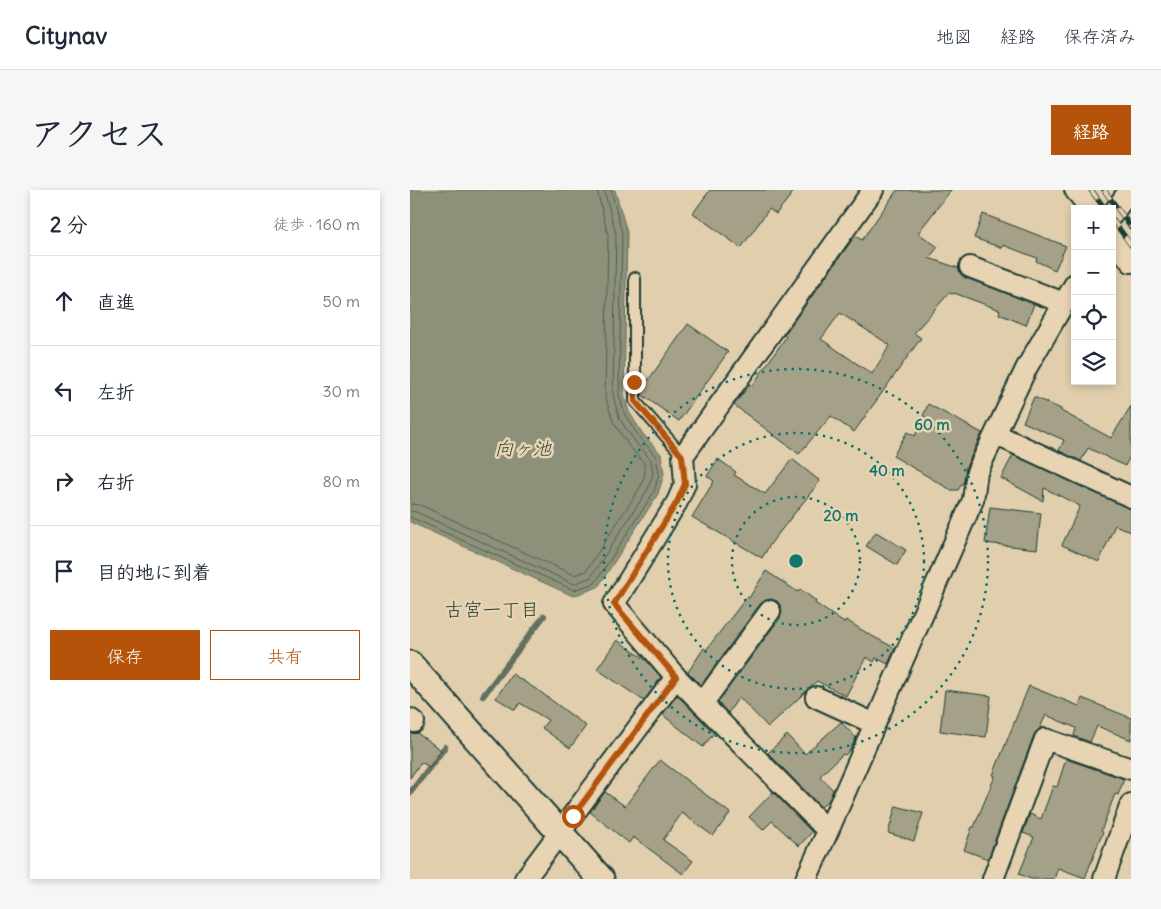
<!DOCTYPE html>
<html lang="ja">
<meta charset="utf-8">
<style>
body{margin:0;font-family:Delius,"Klee One",sans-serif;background:#f6f6f7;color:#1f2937}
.controls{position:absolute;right:15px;top:15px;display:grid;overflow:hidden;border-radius:0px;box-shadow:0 2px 8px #0003}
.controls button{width:45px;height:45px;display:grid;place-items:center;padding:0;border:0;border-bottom:1px solid #e0e1e3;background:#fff;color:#1f2937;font:25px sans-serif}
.stop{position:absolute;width:15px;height:15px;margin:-11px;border:4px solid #b45309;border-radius:50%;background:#fff}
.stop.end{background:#b45309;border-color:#fff;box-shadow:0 1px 5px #0008}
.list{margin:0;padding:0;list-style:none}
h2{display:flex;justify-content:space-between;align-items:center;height:65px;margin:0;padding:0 20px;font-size:21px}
h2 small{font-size:16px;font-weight:400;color:#747a83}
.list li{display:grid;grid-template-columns:32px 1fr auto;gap:15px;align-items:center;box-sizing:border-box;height:90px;padding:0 20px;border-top:1px solid #e0e1e3}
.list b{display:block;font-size:19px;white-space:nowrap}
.list em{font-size:16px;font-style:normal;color:#747a83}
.actions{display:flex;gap:10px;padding:15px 20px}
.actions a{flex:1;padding:11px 0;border:1px solid #b45309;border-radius:0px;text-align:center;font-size:18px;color:#b45309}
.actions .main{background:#b45309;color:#fff}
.icon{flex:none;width:28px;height:28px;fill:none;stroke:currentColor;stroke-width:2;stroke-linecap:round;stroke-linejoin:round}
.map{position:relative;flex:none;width:721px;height:689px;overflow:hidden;border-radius:0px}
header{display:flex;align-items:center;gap:30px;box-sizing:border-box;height:70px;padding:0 25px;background:#fff;border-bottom:1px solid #e0e1e3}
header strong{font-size:24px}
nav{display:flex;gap:28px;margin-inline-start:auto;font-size:18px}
.intro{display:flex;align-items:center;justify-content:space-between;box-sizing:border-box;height:120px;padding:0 30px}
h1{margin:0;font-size:35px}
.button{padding:12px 22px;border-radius:0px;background:#b45309;color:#fff;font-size:18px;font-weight:700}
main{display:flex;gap:30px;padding:0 30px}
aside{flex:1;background:#fff;border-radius:0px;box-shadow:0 2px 8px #0003}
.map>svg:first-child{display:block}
.water{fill:#8e917a;stroke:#626f5e}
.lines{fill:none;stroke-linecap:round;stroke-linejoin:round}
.shore{stroke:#4b5f50;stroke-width:1}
.stream{stroke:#626f5e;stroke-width:6}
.building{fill:#a4a188;stroke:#1f3d34;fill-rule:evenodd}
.service-casing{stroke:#1f3d34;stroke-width:14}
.minor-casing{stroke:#1f3d34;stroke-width:24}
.tertiary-casing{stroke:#1f3d34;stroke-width:29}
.service{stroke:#e8d4b2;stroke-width:10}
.minor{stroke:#e8d4b2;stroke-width:20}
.tertiary{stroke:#e8d4b2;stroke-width:25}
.rail-casing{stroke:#1f3d34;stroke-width:5.5}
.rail{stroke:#e8d4b2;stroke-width:4;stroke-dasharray:11;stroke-linecap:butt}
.route{stroke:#b45309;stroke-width:6}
.ring{fill:none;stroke:#0f766e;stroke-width:2.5;stroke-dasharray:2.5 5}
.labels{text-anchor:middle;stroke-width:5;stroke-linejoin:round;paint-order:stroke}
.water-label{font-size:19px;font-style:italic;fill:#304a3e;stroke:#e8d4b2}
.neighbourhood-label{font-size:19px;fill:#1f3d34;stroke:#e8d4b2}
.centre{fill:#0f766e;stroke:#e8d4b2;stroke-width:2.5}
.ring-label{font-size:15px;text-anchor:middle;font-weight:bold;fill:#0f766e;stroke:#e8d4b2;stroke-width:5;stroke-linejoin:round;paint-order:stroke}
</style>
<header>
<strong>Citynav</strong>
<nav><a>地図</a><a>経路</a><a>保存済み</a></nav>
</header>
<div class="intro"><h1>アクセス</h1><a class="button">経路</a></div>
<main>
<aside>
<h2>2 分<small>徒歩 · 160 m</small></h2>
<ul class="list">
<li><svg class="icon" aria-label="ahead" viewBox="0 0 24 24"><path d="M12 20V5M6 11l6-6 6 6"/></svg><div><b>直進</b></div><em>50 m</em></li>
<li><svg class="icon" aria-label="left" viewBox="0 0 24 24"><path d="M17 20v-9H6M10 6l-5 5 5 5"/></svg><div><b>左折</b></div><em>30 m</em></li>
<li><svg class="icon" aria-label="right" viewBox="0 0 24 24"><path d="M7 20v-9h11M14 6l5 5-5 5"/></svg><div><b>右折</b></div><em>80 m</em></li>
<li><svg class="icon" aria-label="arrive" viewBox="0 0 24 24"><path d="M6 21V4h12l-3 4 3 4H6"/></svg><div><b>目的地に到着</b></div></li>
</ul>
<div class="actions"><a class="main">保存</a><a>共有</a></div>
</aside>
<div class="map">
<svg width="721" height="689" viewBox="0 0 721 689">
<rect width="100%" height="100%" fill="#e0cead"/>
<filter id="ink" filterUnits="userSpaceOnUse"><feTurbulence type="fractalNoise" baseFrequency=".02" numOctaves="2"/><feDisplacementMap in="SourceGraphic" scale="10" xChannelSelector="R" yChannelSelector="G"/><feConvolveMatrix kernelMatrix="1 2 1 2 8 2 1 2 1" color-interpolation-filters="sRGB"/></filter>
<g filter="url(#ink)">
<path class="water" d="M 0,0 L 205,0 L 217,42 L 214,204 L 219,222 L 233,244 L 251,264 L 254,284 L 248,304 L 188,397 L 163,406 L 0,332 Z"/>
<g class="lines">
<path class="shore" d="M 0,314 L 10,315 L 164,385 L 176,381 L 231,296 L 235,283 L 234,273 L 218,255 L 203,231 L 195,206 L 198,45 L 187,0
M 0,321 L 6,322 L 164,394 L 181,387 L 238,299 L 243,284 L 241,270 L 224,250 L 209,228 L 203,205 L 206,44 L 194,0
M 0,327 L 164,400 L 185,393 L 244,302 L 249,284 L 246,267 L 229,247 L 215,225 L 209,205 L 212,43 L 201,0"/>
<path class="stream" d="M 73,506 L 134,426
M 0,603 L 35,557"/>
</g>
<path class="building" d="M 300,0 L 385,0 L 366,24 L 359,19 L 331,58 L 283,23 Z
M 487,0 L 541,0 L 508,43 L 528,57 L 519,68 L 548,78 L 551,84 L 556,88 L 624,114 L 616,135 L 589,124 L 590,120 L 544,103 L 543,104 L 539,103 L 504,143 L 511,148 L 444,242 L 421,226 L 389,264 L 324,215 L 340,194 L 342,196 L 376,147 L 374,145 L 445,46 L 452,50 ZM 430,123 L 480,155 L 462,184 L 411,149 Z
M 573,24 L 656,56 L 645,80 L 626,71 L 627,68 L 593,55 L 592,58 L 564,48 Z
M 278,134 L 318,162 L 269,231 L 232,205 L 232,199 Z
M 624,207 L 651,219 L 651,221 L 701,248 L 721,216 L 721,264 L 715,276 L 678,258 L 671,271 L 649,261 L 654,250 L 613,232 Z
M 518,214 L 572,243 L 556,277 L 554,291 L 548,300 L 541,300 L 483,266 L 497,242 L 505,246 Z
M 603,265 L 721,319 L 721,342 L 705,335 L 689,372 L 652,355 L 670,316 L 634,298 L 633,311 L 591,288 Z
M 308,269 L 326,282 L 324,285 L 355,304 L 382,269 L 410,291 L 361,353 L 352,368 L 282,327 L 304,291 L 297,286 Z
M 580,317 L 631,323 L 627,359 L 575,353 Z
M 466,342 L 496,360 L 487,375 L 456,356 Z
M 356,381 L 388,402 L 390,399 L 406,411 L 405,413 L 434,433 L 436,430 L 460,445 L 485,458 L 478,474 L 466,468 L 464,472 L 456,467 L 436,506 L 407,491 L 358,537 L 329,507 L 318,523 L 308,512 L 370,428 L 372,423 L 371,417 L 367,411 L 361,409 L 356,410 L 350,414 L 291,495 L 278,482 L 294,458 L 296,460 L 337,407 L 339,408 Z
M 207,450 L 236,470 L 251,487 L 234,511 L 187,479 Z
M 102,484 L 129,501 L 176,536 L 160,558 L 132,538 L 138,530 L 110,513 L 105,520 L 86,508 Z
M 619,496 L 669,516 L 672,508 L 721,528 L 721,550 L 687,536 L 680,552 L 664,546 L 666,538 L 636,525 L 630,538 L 624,545 L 578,669 L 554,660 L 562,637 L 564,637 L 585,586 L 583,585 Z
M 535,500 L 581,506 L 576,547 L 530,541 Z
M 267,505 L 304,543 L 293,557 L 254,526 L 253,524 Z
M 431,532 L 446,548 L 440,560 L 435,565 L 433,564 L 410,586 L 423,600 L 419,610 L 411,617 L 358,563 L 377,545 L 395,564 Z
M 0,543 L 7,543 L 31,560 L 19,577 L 11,572 L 0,588 Z
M 656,569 L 714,589 L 708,605 L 705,604 L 691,641 L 693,642 L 675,688 L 648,678 L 644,689 L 621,689 L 609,684 L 624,647 L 613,643 L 620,624 L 631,629 L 643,596 L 647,597 Z
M 250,570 L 320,623 L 303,646 L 272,623 L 253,650 L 283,671 L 273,684 L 223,647 L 219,653 L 180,622 L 195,602 L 215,616 Z
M 363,602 L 402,642 L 389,656 L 362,631 L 353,640 L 339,627 Z
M 486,616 L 513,623 L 504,651 L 478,643 Z"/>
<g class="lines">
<g class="service-casing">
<path id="service" d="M 225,88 L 225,211 L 273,266"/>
</g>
<g class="minor-casing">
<path id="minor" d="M 665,0 L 681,19
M 702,25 L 716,5
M 702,46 L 721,72
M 560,77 L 654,113
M 585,244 L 721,307
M 406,507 L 465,534
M 292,514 L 360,421
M 0,529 L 4,532
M 418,641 L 266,487 L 204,414 L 267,312 L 275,294 L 273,266 L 463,0
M 115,689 L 266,487
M 396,689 L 418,641 L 563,310 L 567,282 L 617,177 L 665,94
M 583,689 L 635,549 L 721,579
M 694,689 L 721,614"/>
</g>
<g class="tertiary-casing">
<path id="tertiary" d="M 0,474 L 191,689"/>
</g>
<use href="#service" class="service"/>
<use href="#minor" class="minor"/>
<use href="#tertiary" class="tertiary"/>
<g class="rail-casing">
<path id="rail" d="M 681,0 L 695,19
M 694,0 L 721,37
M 702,29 L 721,55"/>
</g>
<use href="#rail" class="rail"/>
</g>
</g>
<g class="lines" filter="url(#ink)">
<path class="route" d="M 163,626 L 266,487 L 204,414 L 267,312 L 275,294 L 272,266 L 225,211 L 224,192"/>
</g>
<g class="ring">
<circle cx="386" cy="371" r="64"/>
<circle cx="386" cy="371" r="128"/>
<circle cx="386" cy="371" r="192"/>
</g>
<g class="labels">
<g class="water-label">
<text x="113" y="265">向ヶ池</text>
</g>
<g class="neighbourhood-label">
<text x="82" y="426">古宮一丁目</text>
</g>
</g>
<circle cx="386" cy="371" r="8" class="centre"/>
<g class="ring-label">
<text x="522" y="240">60 m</text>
<text x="477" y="286">40 m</text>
<text x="431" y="331">20 m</text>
</g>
</svg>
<div class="controls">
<button>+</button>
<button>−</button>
<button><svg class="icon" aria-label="locate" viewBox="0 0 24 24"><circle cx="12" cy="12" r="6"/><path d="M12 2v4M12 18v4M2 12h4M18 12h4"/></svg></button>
<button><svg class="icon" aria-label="layers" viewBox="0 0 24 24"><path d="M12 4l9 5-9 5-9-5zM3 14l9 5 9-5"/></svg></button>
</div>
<div class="stop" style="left:163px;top:626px"></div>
<div class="stop end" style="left:224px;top:192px"></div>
</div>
</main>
